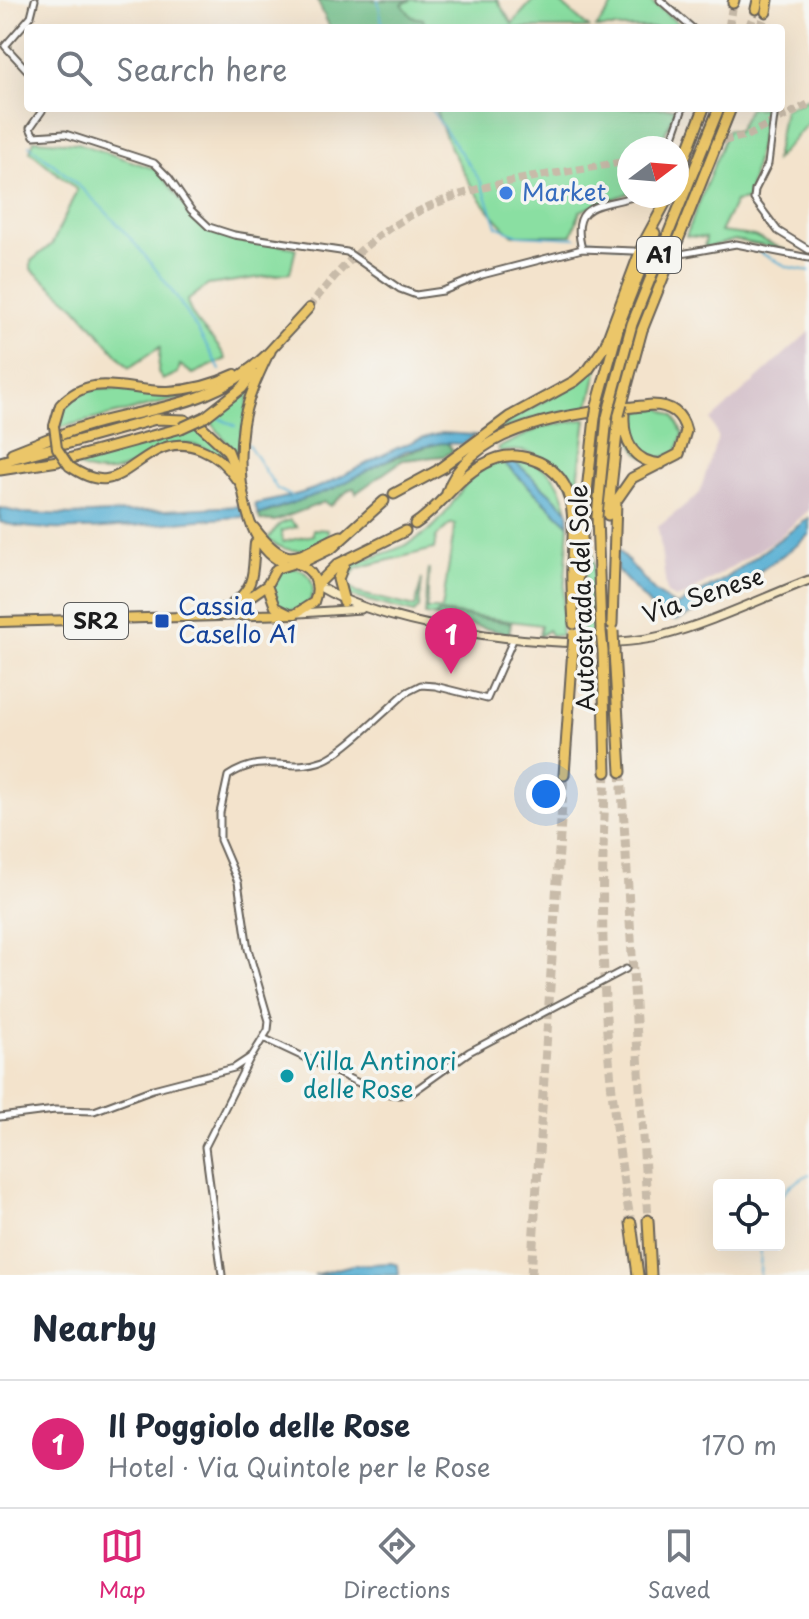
<!DOCTYPE html>
<meta charset="utf-8">
<style>
body{margin:0;font-family:"Playpen Sans",sans-serif;background:#f2f2f3;color:#1f2937}
.controls{position:absolute;right:24px;bottom:24px;display:grid;overflow:hidden;border-radius:8px;box-shadow:0 8px 32px #0002}
.controls button{width:72px;height:72px;display:grid;place-items:center;padding:0;border:0;border-bottom:2px solid #e0e1e3;background:#fff;color:#1f2937;font:40px sans-serif}
.compass{position:absolute;left:617px;top:136px;width:72px;height:72px;border-radius:50%;background:#fff;box-shadow:0 8px 32px #0002;rotate:74deg}
.you{position:absolute;left:546px;top:794px;width:28px;height:28px;margin:-20px;border:6px solid #fff;border-radius:50%;background:#1a73e8;box-shadow:0 0 0 12px #1a73e833}
.badge{display:grid;place-items:center;width:52px;height:52px;border-radius:50%;background:#db2777;color:#fff;font-size:26px;font-weight:700}
.pin{position:absolute;translate:-50% -66px;filter:drop-shadow(0 2px 4px #0008)}
.pin::after{content:'';position:absolute;top:42px;width:28px;height:24px;background:inherit;clip-path:polygon(0 0,100% 0,50% 100%)}
.list{margin:0;padding:0;list-style:none}
h2{display:flex;justify-content:space-between;align-items:center;height:104px;margin:0;padding:0 32px;font-size:34px}
h2 small{font-size:26px;font-weight:400;color:#747a83}
.list li{display:grid;grid-template-columns:52px 1fr auto;gap:24px;align-items:center;box-sizing:border-box;height:128px;padding:0 32px;border-top:2px solid #e0e1e3}
.list b{display:block;font-size:30px;white-space:nowrap}
.list p{margin:0;font-size:26px;white-space:nowrap;color:#747a83}
.list em{font-size:26px;font-style:normal;color:#747a83}
.icon{flex:none;width:44px;height:44px;fill:none;stroke:currentColor;stroke-width:2;stroke-linecap:round;stroke-linejoin:round}
.map{position:relative;flex:none;width:809px;height:1275px;overflow:hidden}
.search{position:absolute;background:#fff;box-shadow:0 8px 32px #0002;left:24px;right:24px;top:24px;height:88px;display:flex;align-items:center;gap:20px;box-sizing:border-box;padding:0 28px;border-radius:8px;color:#747a83;font-size:30px}
.sheet{height:232px;background:#fff}
nav{display:flex;justify-content:space-around;align-items:center;box-sizing:border-box;height:112px;border-top:2px solid #e0e1e3;background:#fff;font-size:22px;color:#747a83}
nav a{display:grid;justify-items:center;gap:4px}
nav .on{color:#db2777}
.map>svg:first-child{display:block}
.industrial{fill:#d2bdc7}
.green{fill:#8adfa2;stroke:#537e5f;stroke-width:2}
.forest{fill:#6fbe88;stroke:#466d52;stroke-width:2}
.water{fill:#56afd3;stroke:#396678;stroke-width:2}
.lines{fill:none;stroke-linecap:round;stroke-linejoin:round}
.stream{stroke:#56afd3;stroke-width:2}
.primary-tunnel{stroke:#c8bba9;stroke-width:8;stroke-dasharray:8 4;stroke-linecap:butt}
.motorway-tunnel{stroke:#c8bba9;stroke-width:9;stroke-dasharray:9 4.5;stroke-linecap:butt}
.minor-casing{stroke:#67625a;stroke-width:9}
.secondary-casing{stroke:#67625a;stroke-width:11}
.primary-casing{stroke:#67625a;stroke-width:12}
.motorway-casing{stroke:#67625a;stroke-width:13}
.minor{stroke:#fff;stroke-width:5}
.secondary{stroke:#f7e8c3;stroke-width:7}
.primary{stroke:#ebc669;stroke-width:8}
.motorway{stroke:#ebc669;stroke-width:9}
.primary-bridge-casing{stroke:#67625a;stroke-width:12;stroke-linecap:butt}
.motorway-bridge-casing{stroke:#67625a;stroke-width:13;stroke-linecap:butt}
.primary-bridge{stroke:#ebc669;stroke-width:8}
.motorway-bridge{stroke:#ebc669;stroke-width:9}
.shop-dot{fill:#3f7fe0;stroke:#f6f6f2;stroke-width:3}
.transit-dot{fill:#1a4fb4;stroke:#f6f6f2;stroke-width:3}
.culture-dot{fill:#0f9aa8;stroke:#f6f6f2;stroke-width:3}
.labels{text-anchor:middle;stroke-width:7;stroke-linejoin:round;paint-order:stroke}
.shield{fill:#f6f6f2;stroke:#5d5d5c;stroke-width:2}
.shield-label{font-size:22px;font-weight:bold;fill:#1c1c1c}
.shop-label{font-size:24px;fill:#366cbe;stroke:#f6f6f2;text-anchor:start}
.street-label{font-size:24px;fill:#1c1c1c;stroke:#f6f6f2}
.transit-label{font-size:24px;fill:#164399;stroke:#f6f6f2;text-anchor:start}
.culture-label{font-size:24px;fill:#0d838f;stroke:#f6f6f2;text-anchor:start}
</style>
<div class="map">
<svg width="809" height="1275" viewBox="0 0 809 1275">
<rect width="100%" height="100%" fill="#f6f6f2"/>
<filter id="ink" filterUnits="userSpaceOnUse"><feTurbulence type="fractalNoise" baseFrequency=".0125" numOctaves="2"/><feDisplacementMap in="SourceGraphic" scale="16" xChannelSelector="R" yChannelSelector="G"/><feConvolveMatrix kernelMatrix="1 2 1 2 8 2 1 2 1" color-interpolation-filters="sRGB"/></filter>
<filter id="wash" filterUnits="userSpaceOnUse"><feTurbulence type="fractalNoise" baseFrequency=".006" numOctaves="4" result="noise"/><feDisplacementMap in="SourceGraphic" scale="32" xChannelSelector="R" yChannelSelector="G"/><feGaussianBlur stdDeviation="1.8" result="paint"/><feColorMatrix in="noise" values="0 0 0 0 0 0 0 0 0 0 0 0 0 0 0 0 0 1.4 0 .05"/><feComposite in="paint" operator="in"/></filter>
<g filter="url(#wash)">
<rect width="100%" height="100%" fill="#f3e3cc"/>
<path class="industrial" d="M 809,332 L 809,510 L 777,539 L 686,595 L 676,598 L 667,594 L 658,527 L 699,494 L 718,437 L 711,420 Z"/>
<path class="green" d="M 411,0 L 497,0 L 512,24 L 533,0 L 557,0 L 589,28 L 409,28 L 401,4 Z
M 617,0 L 649,0 L 684,28 L 596,28 Z
M 809,98 L 809,122 L 775,160 L 784,109 Z
M 435,108 L 676,108 L 659,148 L 629,148 L 629,193 L 580,211 L 572,235 L 513,235 C 478,205 449,152 435,108 Z
M 749,108 L 769,108 C 757,139 756,171 747,200 L 735,202 L 720,232 L 754,236 L 786,250 L 735,240 L 704,248 L 706,238 L 686,236 L 728,129 L 737,132 Z
M 34,140 L 78,143 L 158,170 L 195,220 L 214,233 L 296,248 L 290,273 L 208,285 L 187,301 C 193,326 217,338 226,359 L 193,374 L 180,365 L 178,373 L 163,380 L 158,372 L 160,347 L 129,368 L 76,307 L 31,269 L 31,261 L 52,244 L 77,190 L 30,151 Z
M 599,363 L 588,410 C 553,412 522,418 492,436 C 521,404 570,398 599,363 Z
M 252,381 L 237,456 L 209,419 Z
M 97,388 L 185,393 L 211,391 L 58,428 C 59,403 76,394 97,388 Z
M 660,408 L 674,416 L 683,434 L 676,453 C 637,469 631,447 627,413 Z
M 586,419 L 576,495 C 559,467 539,445 501,452 L 498,448 L 542,427 Z
M 191,429 C 209,436 224,448 230,467 C 168,402 137,503 71,463 Z
M 512,459 C 549,463 559,477 568,510 Z
M 502,461 L 569,525 L 561,636 L 551,635 L 548,630 L 539,637 L 541,625 L 439,612 L 435,617 L 425,615 L 429,568 L 427,609 L 442,609 L 455,524 L 450,524 L 436,537 L 434,549 L 357,568 L 349,578 L 349,586 L 357,593 L 415,607 L 422,579 L 419,608 L 414,613 L 346,595 L 343,583 L 349,565 C 381,554 409,549 435,525 C 462,499 459,474 502,461 Z
M 290,520 L 297,527 L 281,531 L 283,542 L 313,535 L 313,529 L 328,530 L 328,536 C 312,555 285,554 267,539 L 280,524 Z
M 588,547 L 593,551 L 598,635 L 582,634 Z
M271 589a21 21 0 1 1 42 0a21 21 0 1 1-42 0Z"/>
<path class="forest" d="M 317,0 L 411,0 L 402,4 L 412,17 L 423,19 L 426,28 L 330,28 Z
M 441,443 L 447,443 L 453,451 L 444,456 L 403,460 L 356,493 L 354,488 L 350,489 L 330,506 L 324,502 L 275,521 L 260,520 L 259,515 C 322,496 377,458 441,443 Z
M 439,612 L 511,623 L 509,634 L 435,617 Z"/>
<path class="water" d="M 442,433 L 476,435 L 463,444 L 441,443 L 405,451 L 333,489 L 258,515 L 255,504 C 280,499 304,494 328,483 C 367,465 399,442 442,433 Z
M 512,459 L 568,510 L 569,525 L 502,461 Z
M 240,506 L 244,517 C 175,519 63,540 0,522 L 0,508 L 21,513 L 72,515 Z
M 809,518 L 809,534 L 800,543 L 712,605 L 676,621 L 658,614 L 617,570 L 615,546 L 654,591 L 676,606 L 725,579 Z
M 391,1263 L 398,1265 L 399,1275 L 314,1275 L 352,1265 Z"/>
<g class="lines">
<path class="stream" d="M 378,0 L 383,28
M 430,108 L 481,182 L 497,226 L 518,235 L 576,238
M 29,145 C 110,205 173,280 220,370
M 583,238 L 626,247
M 753,249 L 788,267 L 809,271
M 219,418 L 235,426
M 248,444 L 277,489 L 293,497
M 779,1199 L 790,1186 L 809,1174
M 760,1275 L 761,1245"/>
</g>
</g>
<g filter="url(#ink)">
<g class="lines">
<path class="primary-tunnel" d="M 677,152 L 748,135 L 809,104
M 309,308 C 400,185 489,186 629,161"/>
<path class="motorway-tunnel" d="M 729,28 L 733,3
M 749,28 L 756,9
M 760,28 L 766,12
M 606,772 C 598,925 603,1073 631,1223
M 621,772 L 648,1220
M 531,1275 L 564,775"/>
<g class="minor-casing">
<path id="minor" d="M 660,0 L 692,28
M 28,71 L 5,46 L 31,16 L 35,0
M 44,108 L 30,128 L 34,136 L 65,134 L 154,163 L 169,178 L 191,210 L 209,227 L 234,235 L 347,252 L 400,289 L 416,295 L 443,291 L 482,275 L 582,249 L 634,251
M 775,108 L 768,164 L 755,190 L 754,199 L 778,231 L 809,250
M 669,148 L 683,108
M 582,249 C 569,201 601,207 636,196
M 681,254 L 736,244 L 809,258
M 263,1038 L 378,1092 L 399,1095 L 413,1092 L 469,1052 L 626,969
M 0,1117 L 55,1110 L 94,1111 L 153,1089 L 234,1068 L 252,1056 L 268,1030 L 269,1021 L 248,949 L 238,882 L 220,840 L 220,813 L 228,776 C 266,751 287,774 324,760 C 344,752 388,708 407,692 L 421,685 L 435,686 L 487,699 L 513,640
M 222,1275 L 205,1147 L 251,1056"/>
</g>
<g class="secondary-casing">
<path id="secondary" d="M 317,585 C 385,630 581,656 661,636 C 711,623 760,599 809,580
M 300,613 L 361,609"/>
</g>
<g class="primary-casing">
<path id="primary" d="M 269,353 C 258,376 247,399 243,424 C 237,466 240,545 285,564
M 267,354 L 309,308
M 54,426 L 60,405 C 93,370 127,392 168,391 C 191,390 214,384 235,374
M 69,466 C 111,495 121,470 156,451 C 187,435 219,453 236,479
M 232,604 C 257,586 252,570 255,543
M 219,609 L 237,606 L 267,585
M 0,622 L 295,614 L 314,602 C 321,584 314,569 295,563 L 276,569 L 267,585 L 275,607 L 289,614"/>
</g>
<g class="motorway-casing">
<path id="motorway" d="M 733,3 L 734,0
M 756,9 L 758,0
M 766,12 L 768,0
M 677,178 L 704,108
M 622,404 L 642,330 L 731,108
M 610,405 L 632,324 L 719,108
M 597,406 L 620,322 L 655,233
M 624,415 C 623,441 633,462 661,464
M 205,417 L 242,388 L 253,374
M 200,425 L 228,451 L 243,490
M 60,435 C 139,404 204,416 270,352
M 62,445 L 156,419 L 185,420
M 12,453 L 50,438
M 68,459 L 181,428
M 0,462 L 52,448
M 439,469 L 509,417 L 575,381 L 588,370 L 605,346 L 643,244 L 669,196
M 0,470 L 58,461
M 447,493 C 470,420 589,412 652,405 C 670,405 682,413 686,431 L 679,454 L 632,478 L 616,501 L 612,624
M 394,494 L 444,467
M 608,515 L 619,415
M 415,524 C 441,507 455,479 484,464 C 499,455 514,453 531,459 C 579,474 574,522 572,562 C 571,583 573,604 574,624
M 254,528 C 290,576 299,553 341,536
M 299,564 L 332,548 L 384,501
M 577,582 L 595,418
M 317,585 L 338,564 L 405,531
M 344,602 L 338,579 L 345,561
M 601,631 L 597,517 L 607,417
M 603,651 L 606,772
M 614,651 L 621,772
M 564,775 L 573,648
M 648,1220 L 651,1275
M 631,1223 L 638,1275"/>
</g>
<use href="#minor" class="minor"/>
<use href="#secondary" class="secondary"/>
<use href="#primary" class="primary"/>
<use href="#motorway" class="motorway"/>
<g class="primary-bridge-casing">
<path id="primary-bridge" d="M 54,426 L 57,448 L 69,466"/>
</g>
<g class="motorway-bridge-casing">
<path id="motorway-bridge" d="M 619,415 L 622,404
M 607,417 L 610,405
M 595,418 L 597,406
M 181,428 L 205,417
M 601,631 L 603,651
M 613,631 L 614,651
M 573,648 L 574,634"/>
</g>
<use href="#primary-bridge" class="primary-bridge"/>
<use href="#motorway-bridge" class="motorway-bridge"/>
</g>
</g>
<circle class="shop-dot" cx="506" cy="193" r="8"/>
<rect class="transit-dot" x="154" y="613" width="16" height="16" rx="4"/>
<circle class="culture-dot" cx="287" cy="1076" r="8"/>
<g class="labels">
<g class="shield">
<rect x="637" y="237" width="44" height="36" rx="6"/>
<rect x="64" y="603" width="64" height="36" rx="6"/>
</g>
<g class="shield-label">
<text x="659" y="263">A1</text>
<text x="96" y="629">SR2</text>
</g>
<g class="shop-label">
<text x="522" y="201">Market</text>
</g>
<g class="street-label">
<text transform="translate(703 596) rotate(-19)" y="8">Via Senese</text>
<text transform="translate(583 598) rotate(-92)" y="8">Autostrada del Sole</text>
</g>
<g class="transit-label">
<text x="178" y="615">Cassia<tspan x="178" dy="28">Casello A1</tspan></text>
</g>
<g class="culture-label">
<text x="303" y="1070">Villa Antinori<tspan x="303" dy="28">delle Rose</tspan></text>
</g>
</g>
</svg>
<div class="controls">
<button><svg class="icon" aria-label="locate" viewBox="0 0 24 24"><circle cx="12" cy="12" r="6"/><path d="M12 2v4M12 18v4M2 12h4M18 12h4"/></svg></button>
</div>
<svg class="compass" viewBox="-18 -18 36 36"><path d="M0-13l5 13h-10z" fill="#e53935"/><path d="M0 13l5-13h-10z" fill="#747a83"/></svg>
<div class="you"></div>
<div class="pin badge" style="left:451px;top:674px">1</div>
<div class="search"><svg class="icon" aria-label="search" viewBox="0 0 24 24"><circle cx="10" cy="10" r="6"/><path d="M15 15l6 6"/></svg>Search here</div>
</div>
<section class="sheet">
<h2>Nearby<small></small></h2>
<ul class="list">
<li><span class="badge">1</span><div><b>Il Poggiolo delle Rose</b><p>Hotel · Via Quintole per le Rose</p></div><em>170 m</em></li>
</ul>
</section>
<nav>
<a class="on"><svg class="icon" aria-label="map" viewBox="0 0 24 24"><path d="M3 6l6-2 6 2 6-2v14l-6 2-6-2-6 2zM9 4v14M15 6v14"/></svg>Map</a>
<a><svg class="icon" aria-label="directions" viewBox="0 0 24 24"><path d="M12 3l9 9-9 9-9-9zM9 14v-3h6M13 9l2 2-2 2"/></svg>Directions</a>
<a><svg class="icon" aria-label="saved" viewBox="0 0 24 24"><path d="M7 4h10v16l-5-4-5 4z"/></svg>Saved</a>
</nav>
